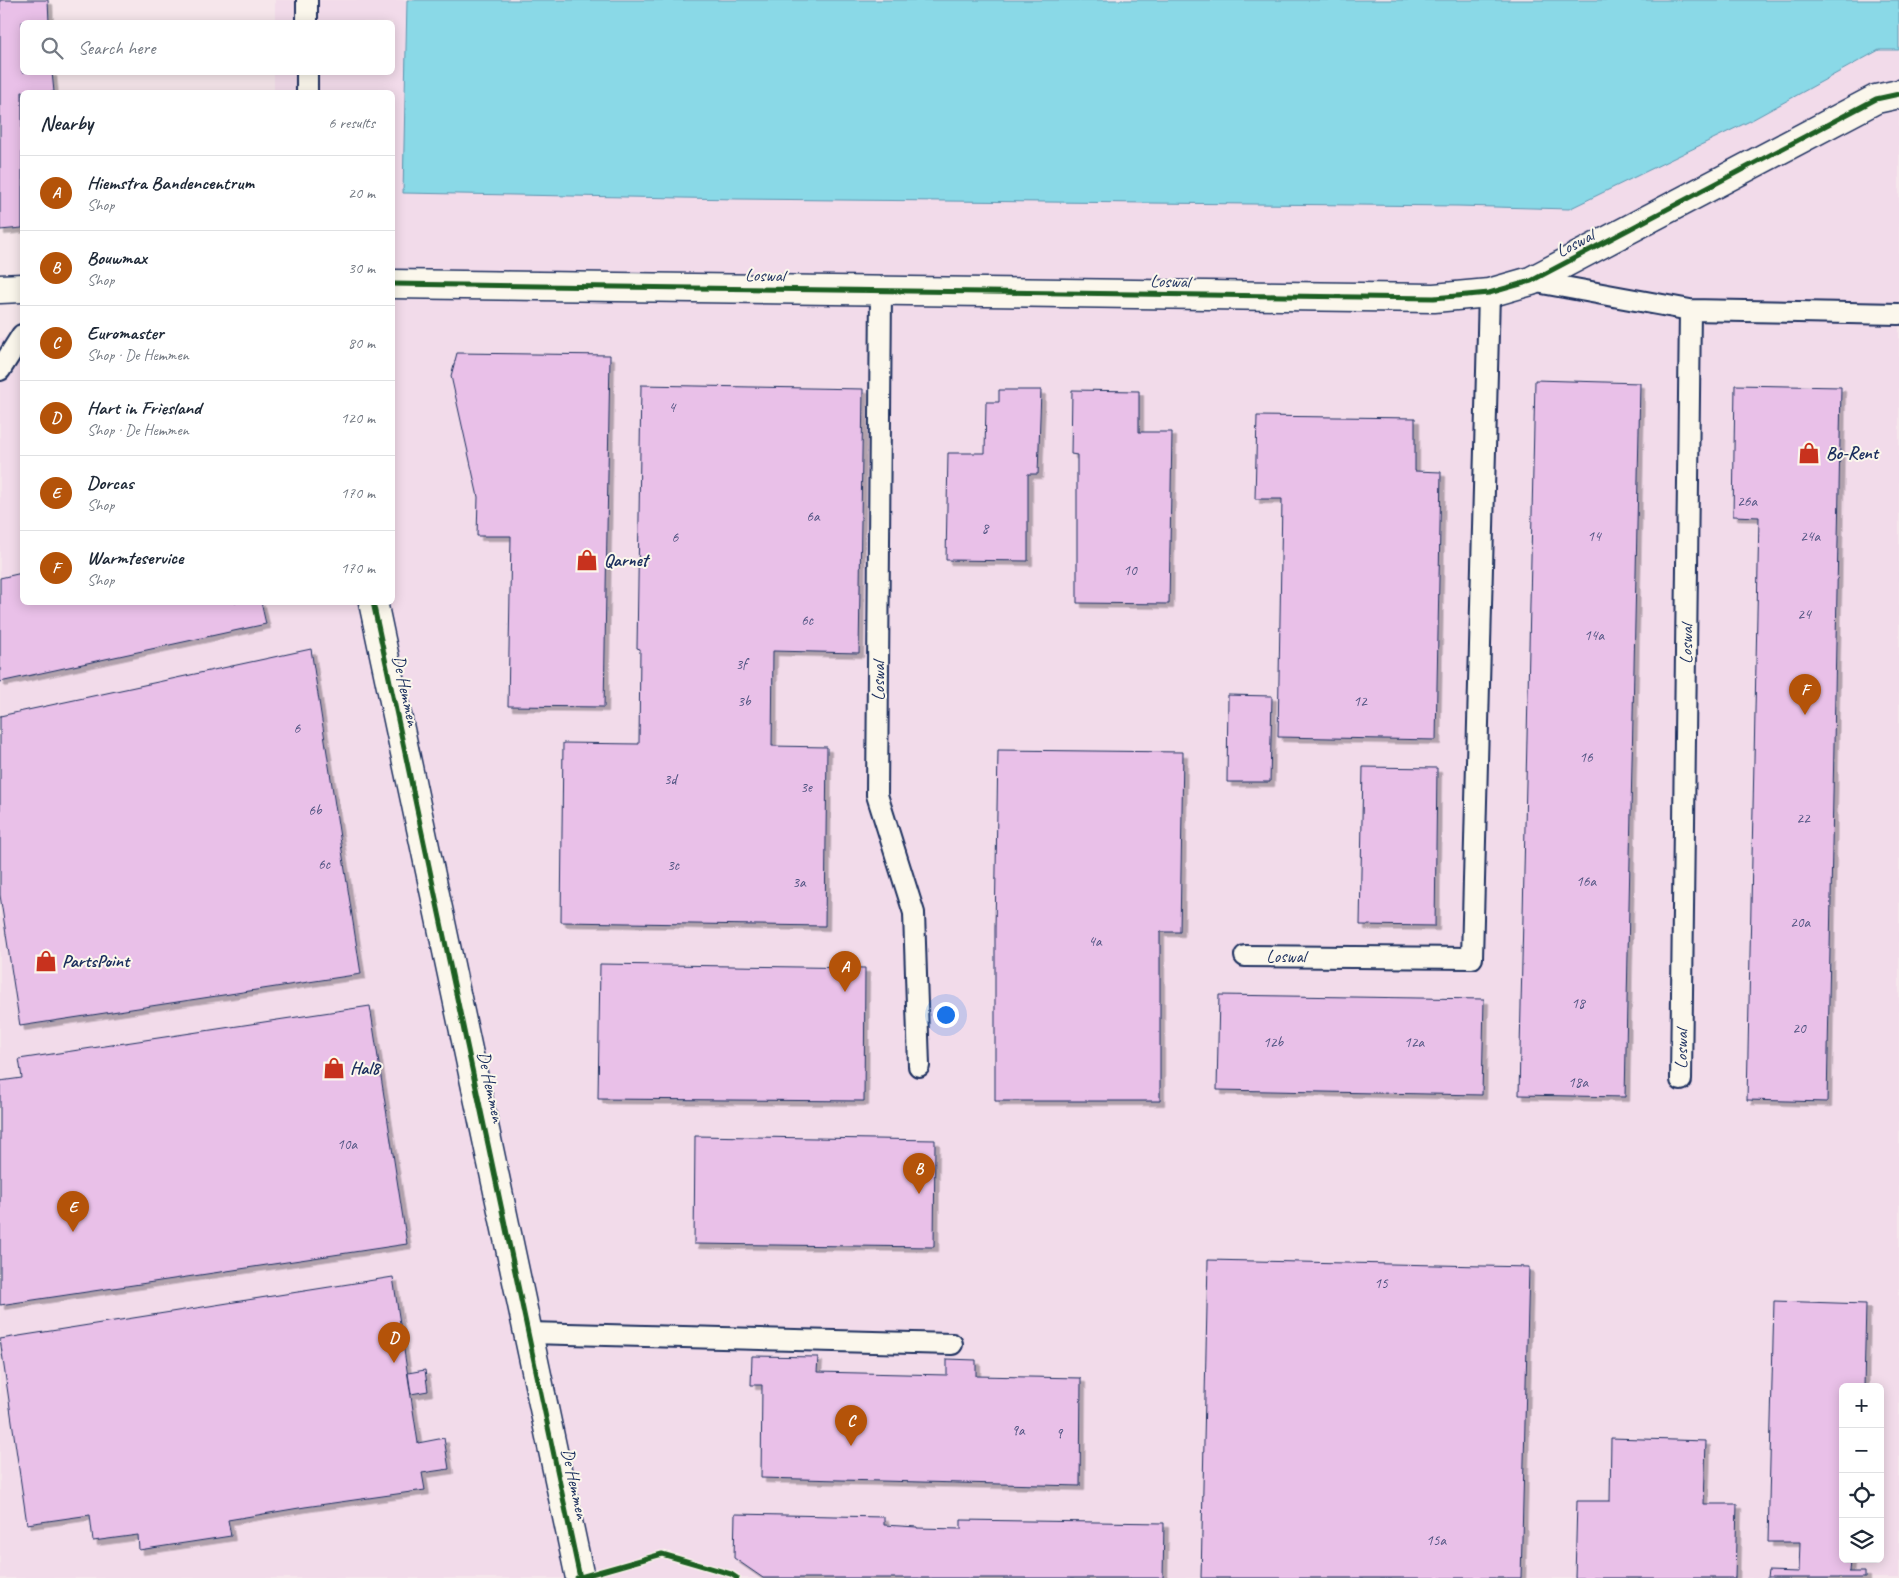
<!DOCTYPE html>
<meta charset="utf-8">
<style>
body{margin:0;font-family:Caveat,sans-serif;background:#f2f2f3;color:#1f2937}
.controls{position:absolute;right:15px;bottom:15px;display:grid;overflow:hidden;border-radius:8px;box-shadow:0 2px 12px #0003}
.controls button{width:45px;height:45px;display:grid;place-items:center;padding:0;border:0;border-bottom:1px solid #e0e1e3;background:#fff;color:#1f2937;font:25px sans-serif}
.you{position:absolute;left:945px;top:1014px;width:18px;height:18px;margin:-12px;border:4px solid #fff;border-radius:50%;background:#1a73e8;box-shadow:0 0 0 8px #1a73e833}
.badge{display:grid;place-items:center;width:32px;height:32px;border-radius:50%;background:#b45309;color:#fff;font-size:16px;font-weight:700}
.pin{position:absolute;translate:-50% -41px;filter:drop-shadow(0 1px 2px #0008)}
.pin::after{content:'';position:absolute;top:26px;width:18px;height:15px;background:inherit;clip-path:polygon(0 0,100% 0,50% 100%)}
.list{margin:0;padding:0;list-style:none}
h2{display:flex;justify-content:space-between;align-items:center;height:65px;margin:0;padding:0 20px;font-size:21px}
h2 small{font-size:16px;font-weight:400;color:#747a83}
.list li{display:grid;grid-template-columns:32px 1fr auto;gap:15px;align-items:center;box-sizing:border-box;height:75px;padding:0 20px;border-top:1px solid #e0e1e3}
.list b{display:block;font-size:19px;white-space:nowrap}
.list p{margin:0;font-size:16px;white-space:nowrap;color:#747a83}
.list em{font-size:16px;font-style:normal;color:#747a83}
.icon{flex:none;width:28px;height:28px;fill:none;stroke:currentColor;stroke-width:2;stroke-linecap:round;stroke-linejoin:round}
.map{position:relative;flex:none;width:1899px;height:1578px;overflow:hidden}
.search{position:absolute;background:#fff;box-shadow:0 2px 12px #0003;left:20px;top:20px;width:375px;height:55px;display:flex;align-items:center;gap:12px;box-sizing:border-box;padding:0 18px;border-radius:8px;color:#747a83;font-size:19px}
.panel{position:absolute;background:#fff;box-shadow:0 2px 12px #0003;left:20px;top:90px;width:375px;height:515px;border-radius:8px}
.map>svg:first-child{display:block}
.built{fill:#f2dbea;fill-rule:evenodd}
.water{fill:#8ad9e7;stroke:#5e95b0}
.building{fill:#e9c0e8;stroke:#1b2f5e;filter:url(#shadow)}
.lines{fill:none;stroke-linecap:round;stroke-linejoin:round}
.service-casing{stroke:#1b2f5e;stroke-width:24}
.minor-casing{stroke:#1b2f5e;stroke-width:31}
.service{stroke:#fbf7ec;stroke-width:20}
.minor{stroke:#fbf7ec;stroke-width:28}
.cycleway-casing{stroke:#fbf7ec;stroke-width:8}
.cycleway{stroke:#1b5e20;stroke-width:5}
.labels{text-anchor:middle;stroke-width:4;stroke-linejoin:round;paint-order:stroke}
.number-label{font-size:15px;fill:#4e5380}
.street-label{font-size:18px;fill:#1b2f5e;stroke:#fbf7ec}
.poi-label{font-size:18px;font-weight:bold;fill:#1b2f5e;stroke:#fbf7ec;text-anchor:start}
</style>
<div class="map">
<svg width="1899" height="1578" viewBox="0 0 1899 1578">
<defs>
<filter id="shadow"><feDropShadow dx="4.5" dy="4.5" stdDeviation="0" flood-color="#0004"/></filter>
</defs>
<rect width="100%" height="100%" fill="#f6e6eb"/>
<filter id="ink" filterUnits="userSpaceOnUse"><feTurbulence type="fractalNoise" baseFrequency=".02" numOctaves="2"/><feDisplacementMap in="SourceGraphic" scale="10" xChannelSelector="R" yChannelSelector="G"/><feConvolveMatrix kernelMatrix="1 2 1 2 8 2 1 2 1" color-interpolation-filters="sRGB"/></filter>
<g filter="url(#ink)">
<path class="built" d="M 275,0 L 424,0 L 1899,21 L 1899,1578 L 0,1578 L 0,338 L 22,338 L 22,602 L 392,602 L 392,92 L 274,92 L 274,73 L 392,72 L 392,22 L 275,22 ZM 1843,1387 L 1880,1387 L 1880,1559 L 1843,1559 Z"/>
<path class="water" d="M 407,0 L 1899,0 L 1899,50 L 1879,50 L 1750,121 L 1569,209 L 1458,206 L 737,199 L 403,193 Z"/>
<path class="building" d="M 0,0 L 48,0 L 49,22 L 22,22 L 22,72 L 52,72 L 54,92 L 22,92 L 22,228 L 0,230 Z
M 457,353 L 610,355 L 604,707 L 508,706 L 511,536 L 477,536 L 478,497 L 451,376 Z
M 1535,380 L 1640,383 L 1625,1097 L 1519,1095 Z
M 641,385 L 863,389 L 859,653 L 773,651 L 772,746 L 827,747 L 825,926 L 561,922 L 563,743 L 639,744 L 640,649 L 637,648 Z
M 1735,385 L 1841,387 L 1827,1102 L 1747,1100 L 1759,517 L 1733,516 Z
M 999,390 L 1041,390 L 1038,474 L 1028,474 L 1028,561 L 946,560 L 948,453 L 985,453 L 986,402 L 999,402 Z
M 1072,390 L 1139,391 L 1139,432 L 1172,432 L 1169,604 L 1077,603 L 1077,455 L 1071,454 Z
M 1257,416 L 1415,418 L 1415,471 L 1441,472 L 1436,740 L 1278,737 L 1282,499 L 1255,499 Z
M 22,573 L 22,602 L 261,602 L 266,624 L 0,682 L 0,578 Z
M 311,649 L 361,974 L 20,1026 L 0,895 L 0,716 Z
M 1228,695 L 1272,696 L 1270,782 L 1227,782 Z
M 998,750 L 1183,752 L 1180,932 L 1160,932 L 1160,1101 L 995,1101 L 995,929 Z
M 1363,767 L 1437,768 L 1435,926 L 1360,925 Z
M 600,964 L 865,968 L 864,1101 L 598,1099 Z
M 1219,995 L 1484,999 L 1482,1095 L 1217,1090 Z
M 370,1006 L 407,1244 L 0,1305 L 0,1081 L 22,1078 L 19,1059 Z
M 695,1136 L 935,1140 L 934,1247 L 694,1244 Z
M 1208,1260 L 1529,1267 L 1521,1578 L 1201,1578 Z
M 393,1277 L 418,1443 L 444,1438 L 449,1469 L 422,1473 L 425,1490 L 305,1507 L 228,1520 L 231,1536 L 139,1550 L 138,1535 L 93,1541 L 90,1515 L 27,1524 L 0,1339 Z
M 1774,1301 L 1866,1304 L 1864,1387 L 1843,1387 L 1843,1559 L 1850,1559 L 1849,1572 L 1865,1572 L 1865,1578 L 1767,1578 L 1768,1571 L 1799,1572 L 1800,1542 L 1768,1542 Z
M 752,1356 L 818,1357 L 817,1372 L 947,1375 L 947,1359 L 976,1360 L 976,1376 L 1081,1378 L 1080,1486 L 761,1478 L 762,1385 L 751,1385 Z
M 425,1370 L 428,1391 L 411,1394 L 408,1373 Z
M 1611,1438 L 1706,1441 L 1704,1504 L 1737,1504 L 1735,1578 L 1575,1578 L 1577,1501 L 1610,1501 Z
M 735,1514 L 884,1517 L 884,1525 L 917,1527 L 917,1528 L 961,1529 L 961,1520 L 1164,1523 L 1163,1578 L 763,1578 L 734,1558 Z"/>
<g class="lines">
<g class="service-casing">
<path id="service" d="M 307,22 L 307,0
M 307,92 L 307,72
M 1531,281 L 1690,310 L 1681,1080
M 881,290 L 877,795 L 914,913 L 919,1066
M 1690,310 L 1899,314
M 0,370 L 22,335
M 1245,956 L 1472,958 L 1489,293
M 529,1333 L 952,1344"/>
</g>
<g class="minor-casing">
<path id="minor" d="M 392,284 L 1434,298 L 1489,293 L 1531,281 L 1876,99 L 1899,94
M 0,289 L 22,288
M 373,602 L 580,1578"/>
</g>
<use href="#service" class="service"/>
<use href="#minor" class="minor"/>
<g class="cycleway-casing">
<path id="cycleway" d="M 392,284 L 1434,298 L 1489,293 L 1531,281 L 1876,99 L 1899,94
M 373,602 L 580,1578
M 577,1578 L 662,1554 L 731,1574 L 737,1578"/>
</g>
<use href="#cycleway" class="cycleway"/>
</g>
</g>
<defs>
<g id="shop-bare" transform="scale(1.725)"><path d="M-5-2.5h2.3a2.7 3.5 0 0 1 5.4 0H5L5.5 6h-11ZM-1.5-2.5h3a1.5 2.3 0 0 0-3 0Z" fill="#c8321e" stroke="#fbf7ec" stroke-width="2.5" paint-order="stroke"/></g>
</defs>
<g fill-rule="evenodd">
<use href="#shop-bare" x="1809" y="453"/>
<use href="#shop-bare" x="587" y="560"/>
<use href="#shop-bare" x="46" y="961"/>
<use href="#shop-bare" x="334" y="1068"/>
</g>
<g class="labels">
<g class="number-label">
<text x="672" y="412">4</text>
<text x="1747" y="506">26a</text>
<text x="813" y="521">6a</text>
<text x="985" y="533">8</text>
<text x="1594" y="541">14</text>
<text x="1810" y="541">24a</text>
<text x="675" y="542">6</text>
<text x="1130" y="575">10</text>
<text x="1804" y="619">24</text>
<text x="807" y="625">6c</text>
<text x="1594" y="640">14a</text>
<text x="741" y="669">3f</text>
<text x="744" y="706">3b</text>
<text x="1360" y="706">12</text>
<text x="297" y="733">6</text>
<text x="1586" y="762">16</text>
<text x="670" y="784">3d</text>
<text x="806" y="792">3e</text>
<text x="315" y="815">6b</text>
<text x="1803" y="823">22</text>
<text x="324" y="869">6c</text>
<text x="673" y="870">3c</text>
<text x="1586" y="886">16a</text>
<text x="799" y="887">3a</text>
<text x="1800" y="927">20a</text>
<text x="1095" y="946">4a</text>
<text x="1578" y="1008">18</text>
<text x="1799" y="1033">20</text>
<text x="1273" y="1047">12b</text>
<text x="1414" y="1047">12a</text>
<text x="1578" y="1087">18a</text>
<text x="347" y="1149">10a</text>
<text x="1381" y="1288">15</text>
<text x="1018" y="1435">9a</text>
<text x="1059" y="1438">9</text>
<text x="1436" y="1545">15a</text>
</g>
<g class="street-label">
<text transform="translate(1575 243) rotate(-28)" y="6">Loswal</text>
<text transform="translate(765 275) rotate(1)" y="6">Loswal</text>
<text transform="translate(1170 281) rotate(1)" y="6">Loswal</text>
<text transform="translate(1686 644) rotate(-89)" y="6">Loswal</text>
<text transform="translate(878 681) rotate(-90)" y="6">Loswal</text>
<text transform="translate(406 691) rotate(78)" y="6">De Hemmen</text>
<text x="1286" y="962">Loswal</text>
<text transform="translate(1681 1049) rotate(-89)" y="6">Loswal</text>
<text transform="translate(491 1087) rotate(78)" y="6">De Hemmen</text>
<text transform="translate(575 1484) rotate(78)" y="6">De Hemmen</text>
</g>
<g class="poi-label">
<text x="1826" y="459">Bo-Rent</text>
<text x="604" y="566">Qarnet</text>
<text x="62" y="967">PartsPoint</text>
<text x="350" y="1074">Hal8</text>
</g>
</g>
</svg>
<div class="controls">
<button>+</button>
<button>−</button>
<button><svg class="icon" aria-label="locate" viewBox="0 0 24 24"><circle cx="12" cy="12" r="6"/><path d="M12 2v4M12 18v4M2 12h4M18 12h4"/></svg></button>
<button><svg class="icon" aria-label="layers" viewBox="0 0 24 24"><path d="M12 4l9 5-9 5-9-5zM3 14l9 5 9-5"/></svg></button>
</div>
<div class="you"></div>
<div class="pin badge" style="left:845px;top:992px">A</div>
<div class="pin badge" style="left:919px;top:1194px">B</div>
<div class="pin badge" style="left:851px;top:1446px">C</div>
<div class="pin badge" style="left:394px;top:1363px">D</div>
<div class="pin badge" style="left:73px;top:1232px">E</div>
<div class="pin badge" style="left:1805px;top:715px">F</div>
<div class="search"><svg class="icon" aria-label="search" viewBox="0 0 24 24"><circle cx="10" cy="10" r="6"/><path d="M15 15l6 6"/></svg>Search here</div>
<section class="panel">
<h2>Nearby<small>6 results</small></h2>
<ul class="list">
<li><span class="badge">A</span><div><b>Hiemstra Bandencentrum</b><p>Shop</p></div><em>20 m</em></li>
<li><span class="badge">B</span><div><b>Bouwmax</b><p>Shop</p></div><em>30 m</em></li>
<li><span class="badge">C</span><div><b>Euromaster</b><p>Shop · De Hemmen</p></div><em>80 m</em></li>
<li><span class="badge">D</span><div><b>Hart in Friesland</b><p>Shop · De Hemmen</p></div><em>120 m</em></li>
<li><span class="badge">E</span><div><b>Dorcas</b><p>Shop</p></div><em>170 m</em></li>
<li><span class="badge">F</span><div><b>Warmteservice</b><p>Shop</p></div><em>170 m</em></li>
</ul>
</section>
</div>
